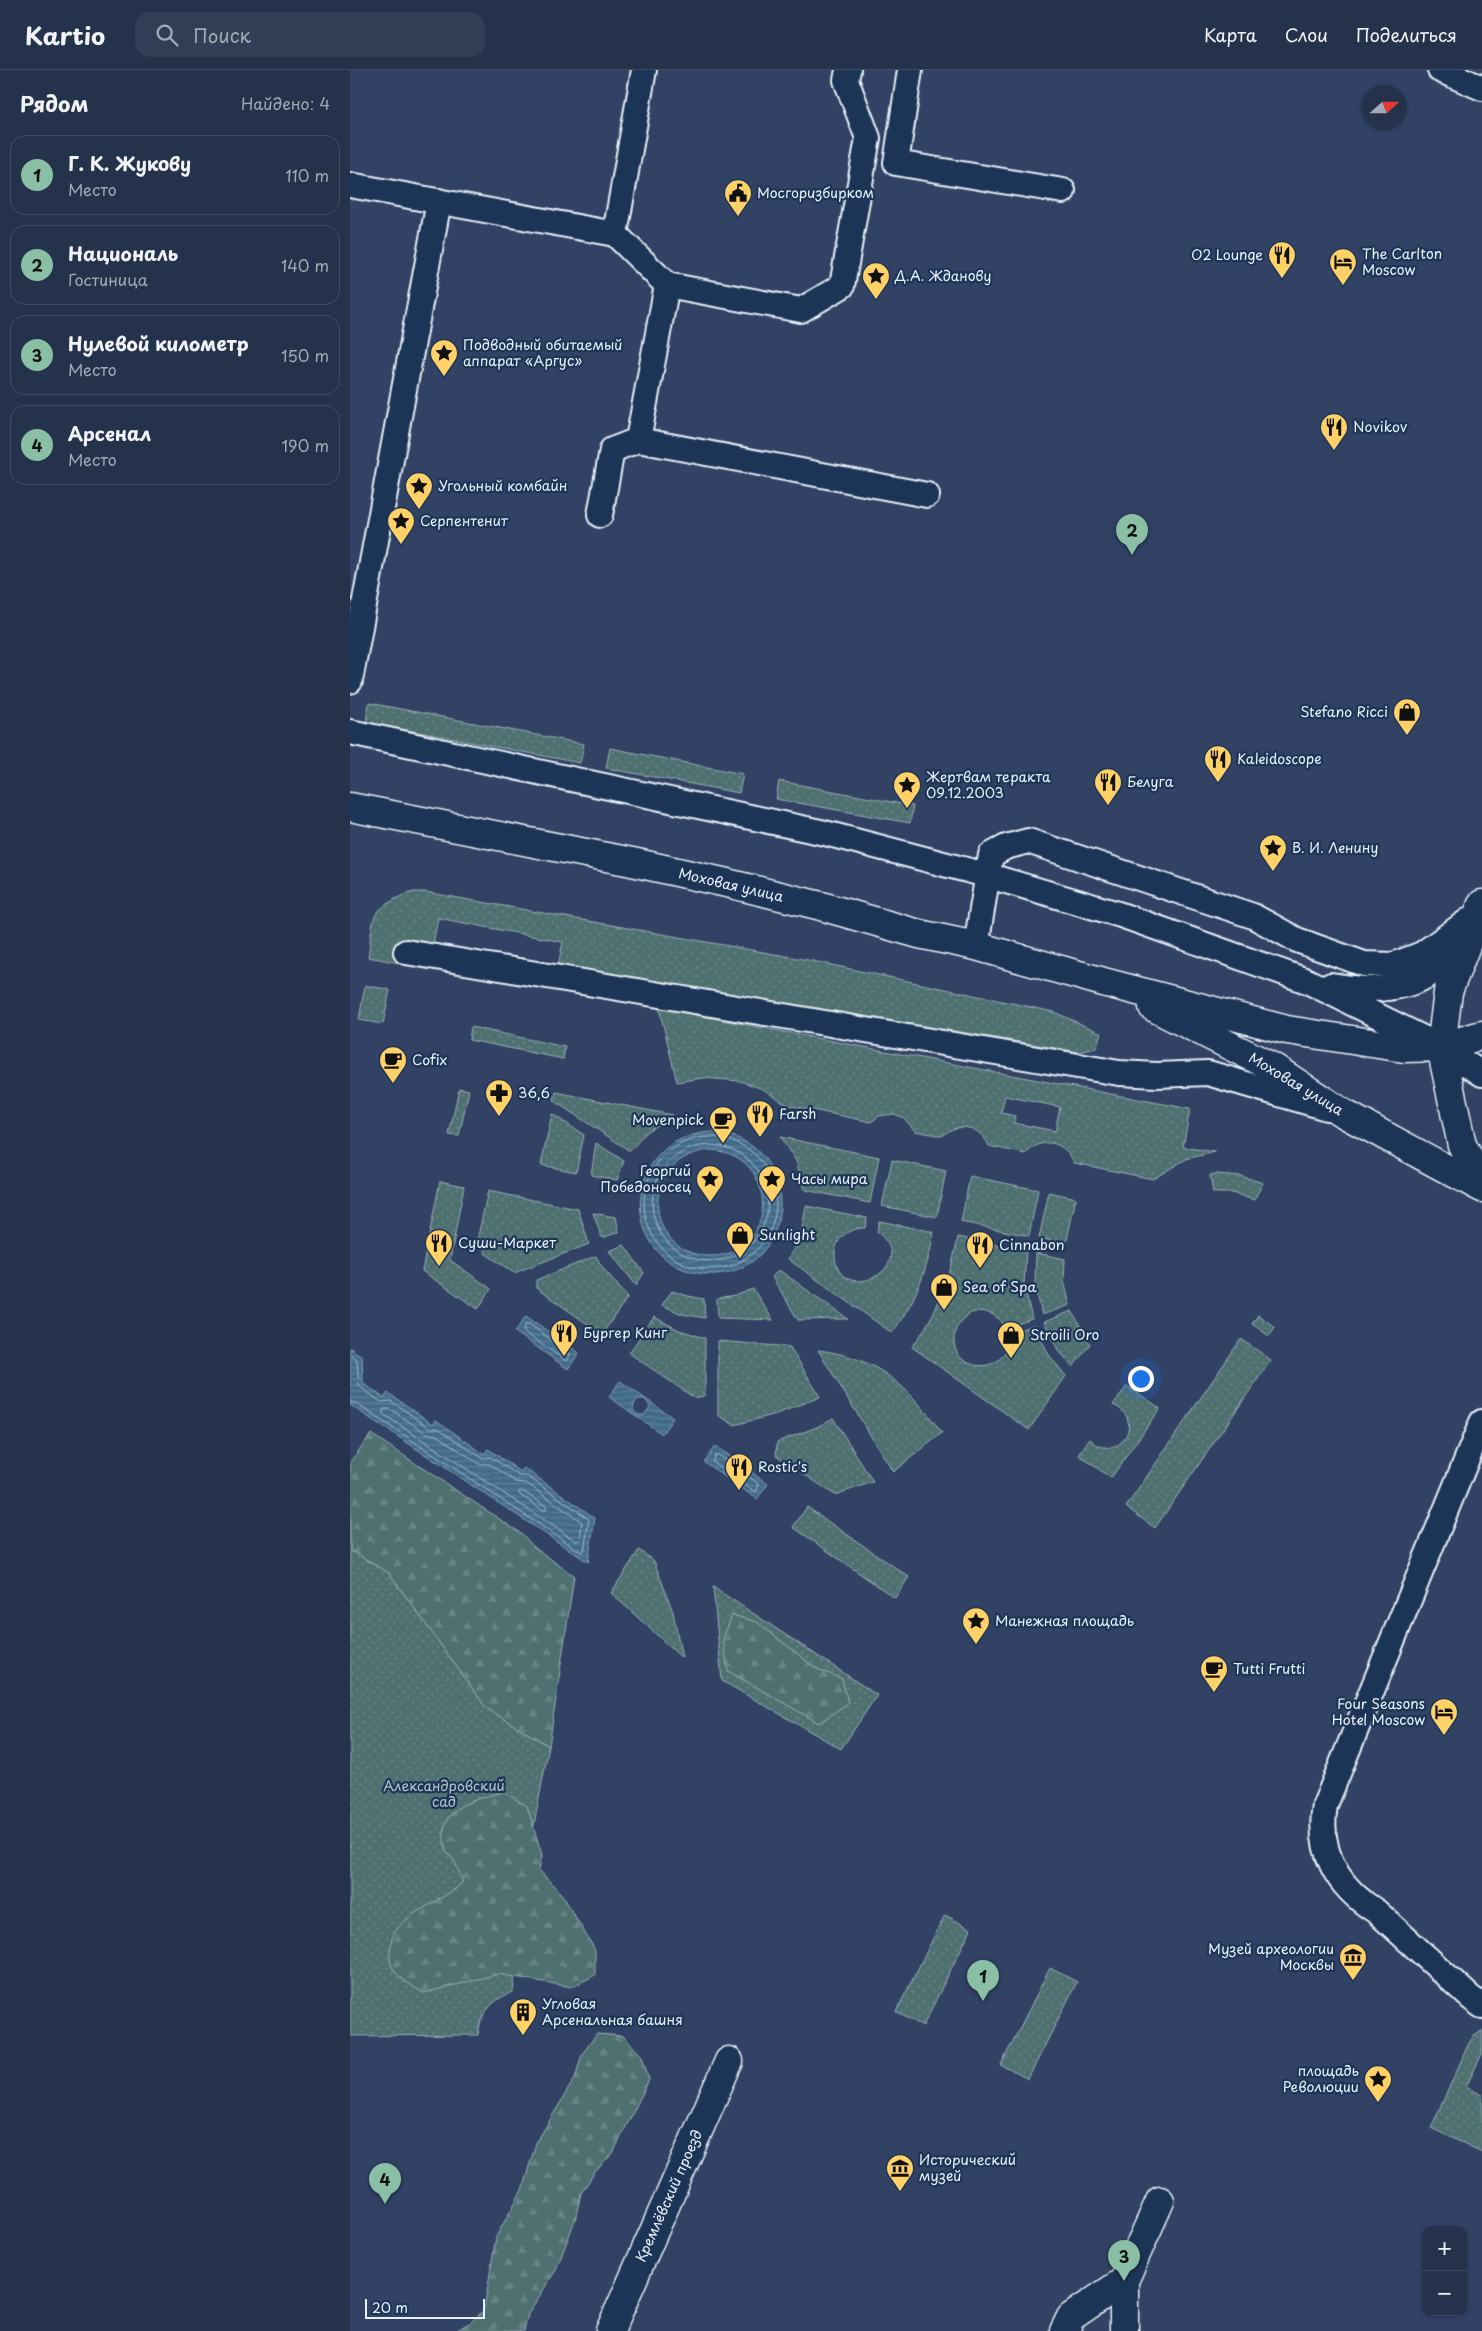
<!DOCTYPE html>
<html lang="ru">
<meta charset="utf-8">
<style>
body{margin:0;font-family:"Playpen Sans",sans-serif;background:#313e56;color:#f1f3f6}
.controls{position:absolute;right:15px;bottom:15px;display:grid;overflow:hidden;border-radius:10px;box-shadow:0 1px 4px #0004}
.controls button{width:45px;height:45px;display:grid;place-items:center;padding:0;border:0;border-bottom:1px solid #424d64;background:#25324c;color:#f1f3f6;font:25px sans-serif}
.compass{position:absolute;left:1012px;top:15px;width:45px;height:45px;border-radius:50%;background:#25324c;box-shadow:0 1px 4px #0004;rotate:69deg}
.scale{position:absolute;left:15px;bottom:12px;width:120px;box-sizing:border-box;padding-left:5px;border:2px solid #e8f1f8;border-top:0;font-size:14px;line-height:18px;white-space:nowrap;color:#e8f1f8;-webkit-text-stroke:4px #1d3557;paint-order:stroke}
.you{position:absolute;left:790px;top:1308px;width:18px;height:18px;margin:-12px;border:4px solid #fff;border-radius:50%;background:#1a73e8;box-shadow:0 0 0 8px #1a73e833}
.badge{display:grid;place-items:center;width:32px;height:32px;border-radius:50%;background:#8abfa5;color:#111;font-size:16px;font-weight:700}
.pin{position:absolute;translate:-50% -41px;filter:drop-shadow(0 1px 2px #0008)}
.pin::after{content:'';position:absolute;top:26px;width:18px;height:15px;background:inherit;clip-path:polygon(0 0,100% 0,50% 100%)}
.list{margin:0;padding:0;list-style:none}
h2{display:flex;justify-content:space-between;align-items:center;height:65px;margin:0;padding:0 20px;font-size:21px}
h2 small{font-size:16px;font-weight:400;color:#a3aab5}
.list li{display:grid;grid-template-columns:32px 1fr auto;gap:15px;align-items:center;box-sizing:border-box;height:80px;margin:0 10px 10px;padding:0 10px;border:1px solid #424d64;border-radius:15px}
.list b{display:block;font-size:19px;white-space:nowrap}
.list p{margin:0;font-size:16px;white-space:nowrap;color:#a3aab5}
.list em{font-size:16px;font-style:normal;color:#a3aab5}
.icon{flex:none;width:28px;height:28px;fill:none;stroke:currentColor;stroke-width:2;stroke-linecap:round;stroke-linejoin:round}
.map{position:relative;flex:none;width:1132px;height:2261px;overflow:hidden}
header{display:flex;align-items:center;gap:30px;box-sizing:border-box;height:70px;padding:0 25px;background:#25324c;border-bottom:1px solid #424d64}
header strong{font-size:24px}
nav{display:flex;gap:28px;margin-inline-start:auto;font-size:18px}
.search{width:350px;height:45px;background:#313e56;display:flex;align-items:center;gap:12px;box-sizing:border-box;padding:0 18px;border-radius:15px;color:#a3aab5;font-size:19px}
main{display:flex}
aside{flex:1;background:#25324c}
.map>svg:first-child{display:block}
.grass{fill:url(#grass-dots);stroke:#9cb0b4;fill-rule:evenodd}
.forest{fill:url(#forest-firs);stroke:#9cb0b4}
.water{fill:url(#water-rules);stroke:#84a1b5;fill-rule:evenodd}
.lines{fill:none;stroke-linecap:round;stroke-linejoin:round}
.shore{stroke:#a6bbcc;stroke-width:1}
.lane-casing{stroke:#e8f1f8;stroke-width:28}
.street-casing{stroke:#e8f1f8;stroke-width:31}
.primary-casing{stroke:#e8f1f8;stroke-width:31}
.lane{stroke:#1d3557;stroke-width:24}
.street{stroke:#1d3557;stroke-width:28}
.primary{stroke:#1d3557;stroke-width:28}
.labels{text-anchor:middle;stroke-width:4.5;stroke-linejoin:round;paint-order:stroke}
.poi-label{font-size:14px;fill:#e8f1f8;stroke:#1d3557;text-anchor:start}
.street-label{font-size:14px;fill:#e8f1f8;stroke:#1d3557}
.park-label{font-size:14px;fill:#b2c4c9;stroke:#1d3557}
</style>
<header>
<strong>Kartio</strong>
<div class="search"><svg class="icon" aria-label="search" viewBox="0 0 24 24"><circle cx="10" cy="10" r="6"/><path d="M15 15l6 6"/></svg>Поиск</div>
<nav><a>Карта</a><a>Слои</a><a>Поделиться</a></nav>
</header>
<main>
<aside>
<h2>Рядом<small>Найдено: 4</small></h2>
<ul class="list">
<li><span class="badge">1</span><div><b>Г. К. Жукову</b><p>Место</p></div><em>110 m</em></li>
<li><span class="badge">2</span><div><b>Националь</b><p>Гостиница</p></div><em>140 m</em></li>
<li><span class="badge">3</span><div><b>Нулевой километр</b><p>Место</p></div><em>150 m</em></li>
<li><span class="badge">4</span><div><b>Арсенал</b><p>Место</p></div><em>190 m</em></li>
</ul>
</aside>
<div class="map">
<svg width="1132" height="2261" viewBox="0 0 1132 2261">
<defs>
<pattern id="grass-dots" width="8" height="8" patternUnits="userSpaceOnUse" patternTransform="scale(1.25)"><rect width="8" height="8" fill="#4f7071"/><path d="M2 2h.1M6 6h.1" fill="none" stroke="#688586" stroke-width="1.8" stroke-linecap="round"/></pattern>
<pattern id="forest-firs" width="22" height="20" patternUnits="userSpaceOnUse" patternTransform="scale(1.25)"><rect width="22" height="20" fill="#4f7071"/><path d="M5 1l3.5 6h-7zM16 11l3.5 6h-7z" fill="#688586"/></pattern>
<pattern id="water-rules" width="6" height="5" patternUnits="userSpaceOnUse" patternTransform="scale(1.25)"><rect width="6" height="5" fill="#426b89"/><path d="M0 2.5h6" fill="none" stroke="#5d819a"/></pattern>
</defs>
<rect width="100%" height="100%" fill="#314265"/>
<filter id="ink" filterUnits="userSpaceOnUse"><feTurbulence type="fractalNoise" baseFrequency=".02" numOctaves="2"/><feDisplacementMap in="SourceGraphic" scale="10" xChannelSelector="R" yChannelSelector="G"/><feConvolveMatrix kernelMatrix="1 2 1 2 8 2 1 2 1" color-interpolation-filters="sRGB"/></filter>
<g filter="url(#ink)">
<path class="grass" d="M 19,633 L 234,674 L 230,693 L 16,652 Z
M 260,678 L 393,704 L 389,723 L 256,698 Z
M 429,711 L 563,736 L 560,753 L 426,729 Z
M 64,822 L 75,822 L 458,890 L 704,942 L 751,963 L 746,978 L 730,982 L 208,895 L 213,872 L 88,848 L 83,874 L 58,870 L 55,894 L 18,887 C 20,877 21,852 26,844 C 33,834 53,824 64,822 Z
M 15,915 L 40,920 L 33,954 L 9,950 Z
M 309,938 L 840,1039 L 833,1077 L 865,1082 L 836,1089 L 803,1109 L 724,1093 C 716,1072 692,1065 676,1084 L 639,1076 C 630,1056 608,1051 592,1066 L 565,1061 L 554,1048 L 544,1044 L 529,1046 L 521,1052 L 438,1035 L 413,1019 L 390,1011 L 353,1008 L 327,1012 ZM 655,1026 L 710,1037 L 705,1061 L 664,1053 L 665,1046 L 651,1043 Z
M 121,957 L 215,977 L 213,989 L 119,970 Z
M 109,1018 L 119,1020 L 109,1066 L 99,1065 Z
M 206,1022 L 322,1045 L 296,1062 L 280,1081 L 204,1031 Z
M 202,1044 L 234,1065 L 226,1102 L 191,1095 Z
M 430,1067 L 529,1087 L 520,1133 L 455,1120 L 446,1091 Z
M 246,1073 L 274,1091 L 267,1110 L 241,1105 Z
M 542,1090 L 596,1101 L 587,1147 L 532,1136 Z
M 867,1104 L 891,1106 L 913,1113 L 904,1130 L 882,1123 L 863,1123 L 860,1105 Z
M 620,1106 L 688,1120 L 679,1166 L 611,1152 Z
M 90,1111 L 114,1116 L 100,1190 L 141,1219 L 128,1239 L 72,1201 Z
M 138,1121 L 228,1139 L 239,1174 L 164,1203 L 136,1184 L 128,1166 Z
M 699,1122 L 726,1128 L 716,1174 L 689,1168 Z
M 456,1136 L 517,1148 L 515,1158 C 498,1158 484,1169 485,1186 C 488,1238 573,1198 527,1162 L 529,1151 L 584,1162 C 577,1202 566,1230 542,1263 L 438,1189 L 451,1165 Z
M 243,1143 L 266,1147 L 269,1162 L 252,1168 Z
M 608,1167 L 676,1181 L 674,1215 L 682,1249 L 656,1258 C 648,1243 628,1235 614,1248 C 608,1253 605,1260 604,1268 C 602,1306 663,1305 658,1264 L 684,1255 L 699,1285 L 716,1306 L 679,1360 L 562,1277 C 588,1243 600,1208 608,1167 Z
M 274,1175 L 294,1203 L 286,1215 L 259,1181 Z
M 686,1183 L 715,1189 L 714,1211 L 720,1235 L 692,1245 L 685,1214 Z
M 246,1186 L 252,1197 L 278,1227 L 252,1264 L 186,1218 L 186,1210 Z
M 429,1200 L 498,1249 L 448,1250 L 422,1207 Z
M 403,1219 L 423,1250 L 368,1248 L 367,1229 L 385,1226 Z
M 322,1221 L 338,1226 L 354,1229 L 355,1248 L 332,1244 L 312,1235 Z
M 722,1241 L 740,1274 L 723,1297 L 708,1280 L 694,1252 Z
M 908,1245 L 925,1257 L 919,1266 L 902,1254 Z
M 304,1247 L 329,1260 L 355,1268 L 355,1325 L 346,1329 L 279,1283 Z
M 891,1269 L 921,1290 L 805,1458 L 776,1437 Z
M 368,1271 L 440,1277 L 470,1327 L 427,1344 L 384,1355 L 368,1345 Z
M 468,1280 C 527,1287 558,1316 592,1363 L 543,1402 Z
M 777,1316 L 810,1338 L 761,1408 L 729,1385 L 740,1369 L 748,1376 L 761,1378 C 783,1371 785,1343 763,1335 Z
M 483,1348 L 523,1412 L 485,1425 L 426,1385 L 427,1372 L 467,1357 Z
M 457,1437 L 559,1507 L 545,1528 L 443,1457 Z
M 0,1448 L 137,1638 L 199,1676 L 179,1781 L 163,1922 C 142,1930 131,1942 128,1965 L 0,1966 Z
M 289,1480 L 304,1491 L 323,1542 L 332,1588 L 261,1523 Z
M 363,1517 L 527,1625 L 491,1679 L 372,1611 Z
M 595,1845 L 621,1859 L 573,1956 L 546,1942 Z
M 700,1898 L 727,1912 L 678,2009 L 651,1995 Z
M 1132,1961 L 1132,1984 L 1116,2017 L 1132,2025 L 1132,2082 L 1081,2058 L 1119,1973 L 1124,1966 Z"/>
<path class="forest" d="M 21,1364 L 172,1464 L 184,1477 L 224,1506 L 199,1676 L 137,1639 L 39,1503 L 0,1480 L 0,1392 Z
M 382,1545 L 407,1552 L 467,1599 L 492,1609 L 498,1633 L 469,1653 L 378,1601 L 373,1569 Z
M 154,1722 L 177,1736 L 192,1785 L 189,1800 L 213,1826 L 245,1880 L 245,1905 L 222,1917 L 148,1904 L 74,1923 C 57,1914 37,1903 40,1881 C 41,1877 41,1870 43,1866 C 54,1842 94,1831 113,1812 L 104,1790 L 96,1782 C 95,1775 93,1766 94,1759 C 99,1733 133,1727 154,1722 Z
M 247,1964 L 273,1966 L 292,1986 L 299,2010 L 263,2083 L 245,2102 L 231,2123 L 225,2150 L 206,2200 L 178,2244 L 174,2261 L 105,2261 L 121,2252 L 134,2240 L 146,2167 L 172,2120 L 186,2073 L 225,2008 L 232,1984 Z"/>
<path class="water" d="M 363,1062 C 459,1072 448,1210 355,1204 C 268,1197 267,1066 363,1062 ZM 362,1080 C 432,1086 427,1187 360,1186 C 290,1184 290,1084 362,1080 Z
M 176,1246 L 229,1283 L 218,1299 L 165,1262 Z
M 0,1278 L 12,1286 L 13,1313 L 34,1328 L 38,1323 L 83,1354 L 86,1350 L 134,1384 L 138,1379 L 171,1402 L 174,1398 L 245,1448 L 238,1492 L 0,1335 Z
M 270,1311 L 323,1348 L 312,1364 L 259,1327 ZM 288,1329 L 295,1329 L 300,1337 L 294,1345 L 288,1345 L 283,1340 L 284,1334 Z
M 365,1376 L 418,1414 L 407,1429 L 354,1392 Z"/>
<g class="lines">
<path class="shore" d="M294 1133a66 66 0 1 1 132 0a66 66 0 1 1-132 0Z
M302 1133a58 58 0 1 1 116 0a58 58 0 1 1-116 0Z
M 176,1254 L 179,1254 L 220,1283 L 218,1290 L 215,1290 L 174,1262 Z
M 0,1284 L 7,1290 L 9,1316 L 31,1332 L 41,1331 L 80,1358 L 88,1358 L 132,1388 L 141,1387 L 169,1406 L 177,1406 L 239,1449 L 234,1481 L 231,1482 L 5,1333 L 0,1332
M 34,1339 L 40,1339 L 76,1363 L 87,1365 L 129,1394 L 140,1394 L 166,1412 L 176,1413 L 232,1452 L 230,1470 L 226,1471 L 33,1344 Z
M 365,1385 L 368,1385 L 409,1414 L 407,1421 L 404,1421 L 363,1392 Z
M 172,1421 L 196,1436 L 196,1440 L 193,1440 L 170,1425 L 169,1422 Z"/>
<g class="lane-casing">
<path id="lane" d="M 560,0 L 546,93 L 713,121
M 1090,0 L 1132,18
M 0,115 L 265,164 L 317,215 L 451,240 L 492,216 L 518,68 L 496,10 L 498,0
M 265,164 L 294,0
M 288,370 L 577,425
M 250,445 L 262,380 L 288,370 L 317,215
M 0,611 L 89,131
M 0,662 L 475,763 L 636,805 L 768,844 L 957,911 L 1091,977 L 1132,1004
M 626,876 L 641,785 L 656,777 L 678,771 L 903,846 L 947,870 L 1014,894 L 1043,895 L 1072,884 L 1129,843
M 56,882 L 769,1003 L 807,1005 L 858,1003 L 977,1038
M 981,915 C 1014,921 1054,922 1083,902 C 1095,894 1105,884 1116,875
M 1132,1352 L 975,1735 C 967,1782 987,1817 1027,1842 L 1121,1928 L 1132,1936"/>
</g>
<g class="street-casing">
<path id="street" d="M 260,2261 L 379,1991
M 714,2261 L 721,2247 L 774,2211
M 774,2261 L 774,2211 L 810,2131"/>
</g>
<g class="primary-casing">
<path id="primary" d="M 0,737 L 282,792 L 377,813 L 471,836 L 569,864 L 626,876 L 757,913 L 937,960 L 1054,978 L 1091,977 L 1132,965
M 1132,834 L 1098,922 L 1091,977 L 1112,1075 L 1124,1098 L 1132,1106
M 803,937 L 924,998 L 991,1042 L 1132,1118"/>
</g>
<use href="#lane" class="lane"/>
<use href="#street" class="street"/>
<use href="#primary" class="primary"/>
</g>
</g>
<defs>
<g id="civic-pin" transform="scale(1.4375)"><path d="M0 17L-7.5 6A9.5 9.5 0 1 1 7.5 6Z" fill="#ffd166" stroke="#1d3557"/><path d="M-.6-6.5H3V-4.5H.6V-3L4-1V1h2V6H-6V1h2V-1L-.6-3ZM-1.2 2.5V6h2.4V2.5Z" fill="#111"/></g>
<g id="restaurant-pin" transform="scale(1.4375)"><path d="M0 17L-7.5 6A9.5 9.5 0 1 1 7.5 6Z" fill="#ffd166" stroke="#1d3557"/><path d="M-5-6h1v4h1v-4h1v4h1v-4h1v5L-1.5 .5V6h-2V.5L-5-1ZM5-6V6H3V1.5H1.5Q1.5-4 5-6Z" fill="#111"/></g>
<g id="hotel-pin" transform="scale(1.4375)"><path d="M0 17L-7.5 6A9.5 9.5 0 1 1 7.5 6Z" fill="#ffd166" stroke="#1d3557"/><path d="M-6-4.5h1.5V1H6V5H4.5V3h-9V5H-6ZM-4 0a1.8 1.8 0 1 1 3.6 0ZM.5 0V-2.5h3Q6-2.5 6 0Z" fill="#111"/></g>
<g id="sight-pin" transform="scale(1.4375)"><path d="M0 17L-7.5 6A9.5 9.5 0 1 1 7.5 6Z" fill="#ffd166" stroke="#1d3557"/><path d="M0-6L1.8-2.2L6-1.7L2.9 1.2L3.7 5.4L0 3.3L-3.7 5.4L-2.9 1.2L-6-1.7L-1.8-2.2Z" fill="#111"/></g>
<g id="shop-pin" transform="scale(1.4375)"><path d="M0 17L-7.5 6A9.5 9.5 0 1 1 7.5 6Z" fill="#ffd166" stroke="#1d3557"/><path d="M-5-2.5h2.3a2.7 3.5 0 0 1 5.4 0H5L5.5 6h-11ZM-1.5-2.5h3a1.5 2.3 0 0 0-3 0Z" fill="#111"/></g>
<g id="cafe-pin" transform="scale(1.4375)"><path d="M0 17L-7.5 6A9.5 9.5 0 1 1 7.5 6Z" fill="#ffd166" stroke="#1d3557"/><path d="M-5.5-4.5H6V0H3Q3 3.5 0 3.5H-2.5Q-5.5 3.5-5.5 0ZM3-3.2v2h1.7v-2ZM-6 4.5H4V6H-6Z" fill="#111"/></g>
<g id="pharmacy-pin" transform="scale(1.4375)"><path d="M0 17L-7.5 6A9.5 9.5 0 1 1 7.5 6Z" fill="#ffd166" stroke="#1d3557"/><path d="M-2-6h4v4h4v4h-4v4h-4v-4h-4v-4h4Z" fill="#111"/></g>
<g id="museum-pin" transform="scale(1.4375)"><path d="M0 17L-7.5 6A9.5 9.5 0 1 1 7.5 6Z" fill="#ffd166" stroke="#1d3557"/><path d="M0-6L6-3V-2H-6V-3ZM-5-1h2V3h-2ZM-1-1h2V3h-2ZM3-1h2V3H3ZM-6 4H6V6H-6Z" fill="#111"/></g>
<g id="building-pin" transform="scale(1.4375)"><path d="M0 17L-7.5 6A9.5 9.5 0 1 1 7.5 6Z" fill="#ffd166" stroke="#1d3557"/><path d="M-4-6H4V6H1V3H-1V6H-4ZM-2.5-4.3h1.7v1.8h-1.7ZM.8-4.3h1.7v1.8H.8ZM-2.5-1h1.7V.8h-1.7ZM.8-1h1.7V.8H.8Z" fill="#111"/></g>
</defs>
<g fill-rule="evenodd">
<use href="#civic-pin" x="388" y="123"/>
<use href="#restaurant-pin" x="932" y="185"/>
<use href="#hotel-pin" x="993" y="192"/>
<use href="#sight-pin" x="526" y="206"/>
<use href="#sight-pin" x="94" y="283"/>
<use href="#restaurant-pin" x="984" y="357"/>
<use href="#sight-pin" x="69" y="416"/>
<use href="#sight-pin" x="51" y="451"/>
<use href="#shop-pin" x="1057" y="642"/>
<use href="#restaurant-pin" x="868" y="689"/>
<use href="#restaurant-pin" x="758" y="712"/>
<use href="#sight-pin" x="557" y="715"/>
<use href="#sight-pin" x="923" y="778"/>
<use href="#cafe-pin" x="43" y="990"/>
<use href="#pharmacy-pin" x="149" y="1023"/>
<use href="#restaurant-pin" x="410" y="1044"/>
<use href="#cafe-pin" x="373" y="1050"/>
<use href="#sight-pin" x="360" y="1109"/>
<use href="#sight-pin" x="422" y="1109"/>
<use href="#shop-pin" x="390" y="1165"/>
<use href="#restaurant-pin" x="89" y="1173"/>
<use href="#restaurant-pin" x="630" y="1175"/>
<use href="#shop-pin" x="594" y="1217"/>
<use href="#restaurant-pin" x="214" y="1263"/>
<use href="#shop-pin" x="661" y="1265"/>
<use href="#restaurant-pin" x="389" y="1397"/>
<use href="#sight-pin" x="626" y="1551"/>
<use href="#cafe-pin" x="864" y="1599"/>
<use href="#hotel-pin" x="1094" y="1642"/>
<use href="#museum-pin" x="1003" y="1887"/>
<use href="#building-pin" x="173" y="1942"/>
<use href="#sight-pin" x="1028" y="2009"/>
<use href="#museum-pin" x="550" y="2098"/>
</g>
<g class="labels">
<g class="poi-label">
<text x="407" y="128">Мосгоризбирком</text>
<text x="1012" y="189">The Carlton<tspan x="1012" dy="16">Moscow</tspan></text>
<text x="913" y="190" text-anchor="end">O2 Lounge</text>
<text x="545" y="211">Д.А. Жданову</text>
<text x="113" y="280">Подводный обитаемый<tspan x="113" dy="16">аппарат «Аргус»</tspan></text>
<text x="1003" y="362">Novikov</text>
<text x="88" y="421">Угольный комбайн</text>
<text x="70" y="456">Серпентенит</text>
<text x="1038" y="647" text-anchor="end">Stefano Ricci</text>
<text x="887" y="694">Kaleidoscope</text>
<text x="576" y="712">Жертвам теракта<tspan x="576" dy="16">09.12.2003</tspan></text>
<text x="777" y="717">Белуга</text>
<text x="942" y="783">В. И. Ленину</text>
<text x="62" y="995">Cofix</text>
<text x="168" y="1028">36,6</text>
<text x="429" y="1049">Farsh</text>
<text x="354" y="1055" text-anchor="end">Movenpick</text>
<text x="341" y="1106" text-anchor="end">Георгий<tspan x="341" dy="16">Победоносец</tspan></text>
<text x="441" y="1114">Часы мира</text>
<text x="409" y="1170">Sunlight</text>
<text x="108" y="1178">Суши-Маркет</text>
<text x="649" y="1180">Cinnabon</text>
<text x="613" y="1222">Sea of Spa</text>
<text x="233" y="1268">Бургер Кинг</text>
<text x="680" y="1270">Stroili Oro</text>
<text x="408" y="1402">Rostic's</text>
<text x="645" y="1556">Манежная площадь</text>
<text x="883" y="1604">Tutti Frutti</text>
<text x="1075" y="1639" text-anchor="end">Four Seasons<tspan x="1075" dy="16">Hotel Moscow</tspan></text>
<text x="984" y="1884" text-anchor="end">Музей археологии<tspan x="984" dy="16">Москвы</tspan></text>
<text x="192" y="1939">Угловая<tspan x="192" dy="16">Арсенальная башня</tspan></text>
<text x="1009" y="2006" text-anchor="end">площадь<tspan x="1009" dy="16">Революции</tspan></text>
<text x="569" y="2095">Исторический<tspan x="569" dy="16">музей</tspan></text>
</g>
<g class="street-label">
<text transform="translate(381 815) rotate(13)" y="5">Моховая улица</text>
<text transform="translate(946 1014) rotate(31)" y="5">Моховая улица</text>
<text transform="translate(319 2126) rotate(-66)" y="5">Кремлёвский проезд</text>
</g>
<g class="park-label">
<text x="94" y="1721">Александровский<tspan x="94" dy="16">сад</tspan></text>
</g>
</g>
</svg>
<div class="controls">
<button>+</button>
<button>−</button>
</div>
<svg class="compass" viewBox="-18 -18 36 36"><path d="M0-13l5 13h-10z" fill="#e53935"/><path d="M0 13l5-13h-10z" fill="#a3aab5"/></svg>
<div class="scale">20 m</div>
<div class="you"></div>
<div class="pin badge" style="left:633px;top:1931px">1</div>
<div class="pin badge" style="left:782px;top:485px">2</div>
<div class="pin badge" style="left:774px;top:2211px">3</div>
<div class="pin badge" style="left:35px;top:2134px">4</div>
</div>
</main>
